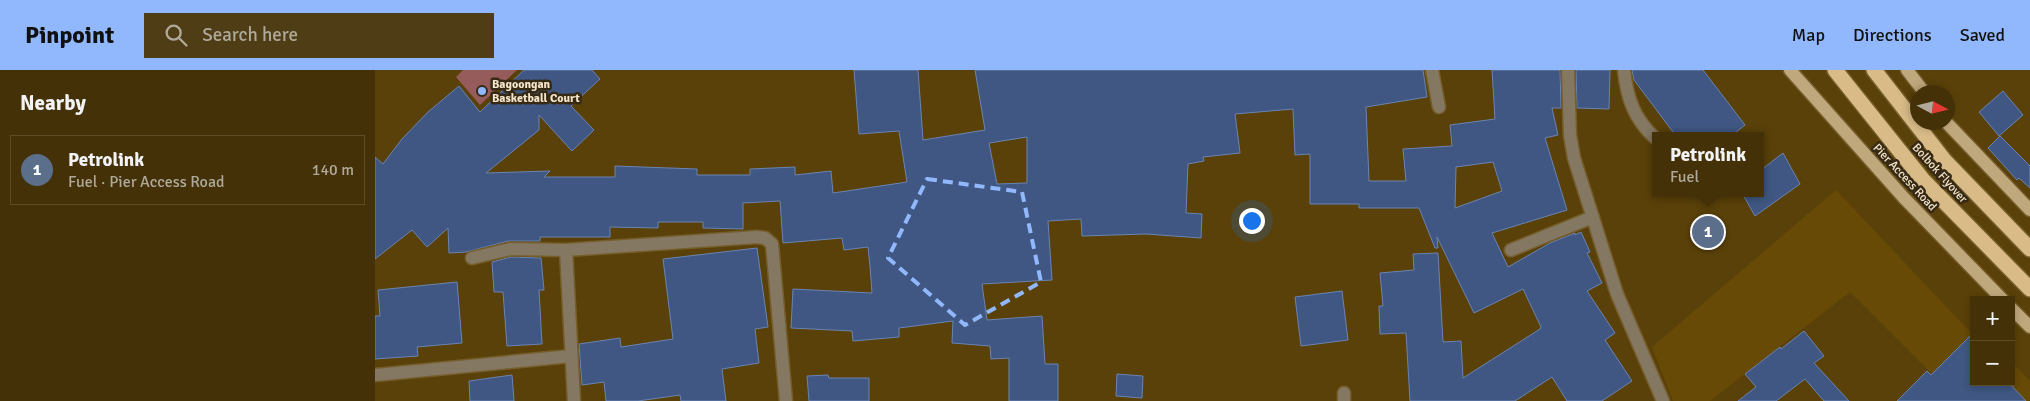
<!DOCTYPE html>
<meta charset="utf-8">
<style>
body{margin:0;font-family:Signika,sans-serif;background:#4e3d15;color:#f1f3f6}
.controls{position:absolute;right:15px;bottom:15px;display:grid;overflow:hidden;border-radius:0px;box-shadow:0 2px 8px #0003}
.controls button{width:45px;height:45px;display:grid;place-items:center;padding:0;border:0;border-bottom:1px solid #5c4c28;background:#443107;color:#f1f3f6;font:25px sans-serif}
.compass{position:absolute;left:1535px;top:15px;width:45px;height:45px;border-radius:50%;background:#443107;box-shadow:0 2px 8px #0003;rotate:97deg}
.you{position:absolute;left:876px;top:150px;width:18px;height:18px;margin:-12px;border:4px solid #fff;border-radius:50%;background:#1a73e8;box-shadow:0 0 0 8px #1a73e833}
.badge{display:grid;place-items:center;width:32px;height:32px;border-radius:50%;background:#91b8fd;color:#fff;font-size:16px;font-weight:700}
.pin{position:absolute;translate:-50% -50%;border:2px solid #fff;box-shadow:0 1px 5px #0006}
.popup{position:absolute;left:1277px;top:62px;width:112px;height:65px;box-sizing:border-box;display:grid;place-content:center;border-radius:0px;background:#443107;filter:drop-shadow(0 1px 4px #0005);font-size:16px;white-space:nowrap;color:#afa99b}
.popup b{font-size:19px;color:#f1f3f6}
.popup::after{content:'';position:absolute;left:50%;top:100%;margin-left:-10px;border:10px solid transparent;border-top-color:#443107}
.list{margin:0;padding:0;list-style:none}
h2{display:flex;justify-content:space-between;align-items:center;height:65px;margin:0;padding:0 20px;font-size:21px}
h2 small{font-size:16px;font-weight:400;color:#afa99b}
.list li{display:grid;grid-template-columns:32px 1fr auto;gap:15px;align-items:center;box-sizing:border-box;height:70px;margin:0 10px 10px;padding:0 10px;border:1px solid #5c4c28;border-radius:0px}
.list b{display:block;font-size:19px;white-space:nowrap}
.list p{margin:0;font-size:16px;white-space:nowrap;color:#afa99b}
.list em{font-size:16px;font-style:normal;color:#afa99b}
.icon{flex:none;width:28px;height:28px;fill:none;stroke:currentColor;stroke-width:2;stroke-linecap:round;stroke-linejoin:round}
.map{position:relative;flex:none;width:1655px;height:331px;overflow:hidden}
header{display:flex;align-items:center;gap:30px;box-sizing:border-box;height:70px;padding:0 25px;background:#91b8fd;color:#111}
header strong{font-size:24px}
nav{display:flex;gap:28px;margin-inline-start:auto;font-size:18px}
.search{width:350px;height:45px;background:#4e3d15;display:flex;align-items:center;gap:12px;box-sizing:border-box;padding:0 18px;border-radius:0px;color:#afa99b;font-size:19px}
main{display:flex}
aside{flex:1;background:#443107}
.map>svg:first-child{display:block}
.built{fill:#674a05}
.green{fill:#965c5b}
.building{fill:#3f5782;stroke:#6a84b2;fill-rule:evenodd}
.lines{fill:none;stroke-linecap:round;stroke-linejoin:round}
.minor-casing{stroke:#765e2c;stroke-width:15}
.major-casing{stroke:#765e2c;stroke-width:15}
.highway-casing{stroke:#765e2c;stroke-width:18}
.minor{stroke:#847863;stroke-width:12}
.major{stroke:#c0a87d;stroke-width:12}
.highway{stroke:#d8bb87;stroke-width:15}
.marked{fill:none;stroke:#91b8fd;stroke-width:4;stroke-dasharray:10 6;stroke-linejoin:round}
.poi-dot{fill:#91b8fd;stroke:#362a15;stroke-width:2}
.labels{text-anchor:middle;stroke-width:5;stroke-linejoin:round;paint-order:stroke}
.poi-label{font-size:12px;font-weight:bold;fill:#f3e4ca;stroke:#362a15;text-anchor:start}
.street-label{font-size:12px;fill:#f3e4ca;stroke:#362a15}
</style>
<header>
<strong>Pinpoint</strong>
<div class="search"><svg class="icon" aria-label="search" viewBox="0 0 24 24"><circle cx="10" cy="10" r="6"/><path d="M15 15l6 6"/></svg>Search here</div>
<nav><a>Map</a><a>Directions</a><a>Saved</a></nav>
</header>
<main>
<aside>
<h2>Nearby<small></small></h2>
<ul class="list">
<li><span class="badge" style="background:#5c6f8a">1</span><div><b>Petrolink</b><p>Fuel · Pier Access Road</p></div><em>140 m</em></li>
</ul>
</aside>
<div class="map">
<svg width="1655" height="331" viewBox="0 0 1655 331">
<rect width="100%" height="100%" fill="#5a4109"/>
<path class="built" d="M 1461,120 L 1599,266 L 1599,312 L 1636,312 L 1636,295 L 1638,293 L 1655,311 L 1655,329 L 1653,331 L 1584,331 L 1475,222 L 1335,331 L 1298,331 L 1277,277 Z"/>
<path class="green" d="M 88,0 L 142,0 L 105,35 L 81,7 Z"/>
<path class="building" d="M 149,0 L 217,0 L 225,9 L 196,36 L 219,60 L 197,81 L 164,45 L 164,60 L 111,103 L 175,101 L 169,107 L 240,107 L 240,96 L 322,99 L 322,105 L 375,105 L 375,99 L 420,97 L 420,105 L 456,101 L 458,123 L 532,112 L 524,61 L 484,64 L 479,0 L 543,0 L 548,70 L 610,60 L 600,0 L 1048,0 L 1052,27 L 991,37 L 994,111 L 1031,111 L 1028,79 L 1077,76 L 1075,55 L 1120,49 L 1117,0 L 1185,0 L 1186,38 L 1177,38 L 1183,65 L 1170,68 L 1192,140 L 1117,163 L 1133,197 L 1175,173 L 1200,163 L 1200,165 L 1206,162 L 1215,182 L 1212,183 L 1227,213 L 1212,221 L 1240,263 L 1230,270 L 1257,311 L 1227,331 L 1192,331 L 1177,307 L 1140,331 L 1035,331 L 1031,263 L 1005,264 L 1004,236 L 1008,236 L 1005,203 L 1039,200 L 1038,184 L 1063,183 L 1068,272 L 1086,271 L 1088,308 L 1165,259 L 1166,257 L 1148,219 L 1099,243 L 1062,167 L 1063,178 L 1060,178 L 1044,138 L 984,138 L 984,134 L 935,134 L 935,84 L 920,85 L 918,39 L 860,44 L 865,83 L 828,87 L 829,91 L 813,94 L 811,143 L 827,144 L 826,168 L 771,164 L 707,166 L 706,149 L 673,151 L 677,210 L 607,214 L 612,250 L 667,246 L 670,294 L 683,294 L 683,331 L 634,331 L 634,288 L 616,289 L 615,276 L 577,273 L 578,251 L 524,258 L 524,267 L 478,271 L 477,261 L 416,258 L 418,219 L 497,223 L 495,196 L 493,177 L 469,180 L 467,168 L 408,173 L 405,131 L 368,133 L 368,159 L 328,158 L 328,152 L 283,152 L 283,158 L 235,157 L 235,167 L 165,167 L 165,171 L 133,171 L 91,182 L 74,183 L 73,158 L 52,177 L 37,160 L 0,189 L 0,87 L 8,94 L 27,69 L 53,42 L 84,16 L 105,42 ZM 652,67 L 652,113 L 622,114 L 614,73 ZM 1118,92 L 1127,121 L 1080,138 L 1081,97 Z
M 1201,0 L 1235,0 L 1234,39 L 1202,38 Z
M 1257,0 L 1328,0 L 1370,55 L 1356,66 L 1301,66 L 1259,10 Z
M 1628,21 L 1648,45 L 1624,66 L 1604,42 Z
M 1625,66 L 1655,96 L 1655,118 L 1644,108 L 1642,110 L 1613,78 Z
M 1408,83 L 1425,114 L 1380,146 L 1367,123 L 1386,123 L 1386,100 Z
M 382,178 L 393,257 L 380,259 L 384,293 L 347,299 L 351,331 L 306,331 L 305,325 L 263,331 L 231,331 L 229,312 L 207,315 L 204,274 L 245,268 L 246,277 L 298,269 L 288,189 Z
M 136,187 L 166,188 L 169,220 L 164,220 L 167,274 L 132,276 L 128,222 L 119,222 L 117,192 Z
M 82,212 L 87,273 L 42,277 L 43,286 L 0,289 L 0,246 L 5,246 L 3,220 Z
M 967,221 L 973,270 L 926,276 L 920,227 Z
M 1429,261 L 1449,286 L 1439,293 L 1474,331 L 1449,331 L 1430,309 L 1401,331 L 1363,331 L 1381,317 L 1370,304 L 1405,277 L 1406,279 Z
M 1599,262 L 1599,312 L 1633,312 L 1651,331 L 1522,331 L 1552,301 L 1556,305 Z
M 742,304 L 768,306 L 767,328 L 741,326 Z
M 137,305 L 139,331 L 95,331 L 94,311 Z
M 453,305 L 454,308 L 494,308 L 494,331 L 434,331 L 432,306 Z"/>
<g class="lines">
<g class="minor-casing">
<path id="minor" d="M 1057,0 L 1064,37
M 1193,0 L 1195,65 L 1199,88 L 1242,224 L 1288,331
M 1249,0 C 1252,28 1259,49 1280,68
M 191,180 L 199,331
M 1136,180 L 1218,147
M 97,188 L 135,179 L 191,180 L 382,167 L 390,168 L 397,174 L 411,331
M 0,305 L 196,286
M 969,323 L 969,331"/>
</g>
<g class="major-casing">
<path id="major" d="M 1415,0 L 1529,128 L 1628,230
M 1532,0 L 1549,22
M 1571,52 L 1655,140
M 1636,238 L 1655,257"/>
</g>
<g class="highway-casing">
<path id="highway" d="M 1460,0 L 1548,110 L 1655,219
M 1499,0 L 1570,91 L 1655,179"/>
</g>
<use href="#minor" class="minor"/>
<use href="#major" class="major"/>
<use href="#highway" class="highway"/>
</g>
<path class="marked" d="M 552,109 L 647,122 L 666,212 L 590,255 L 513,188 Z"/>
<circle class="poi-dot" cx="107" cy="21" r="5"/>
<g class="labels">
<g class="poi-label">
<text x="117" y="18">Bagoongan<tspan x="117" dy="14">Basketball Court</tspan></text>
</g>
<g class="street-label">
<text transform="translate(1565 103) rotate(48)" y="4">Bolbok Flyover</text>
<text transform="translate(1530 107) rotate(47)" y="4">Pier Access Road</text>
</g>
</g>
</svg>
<div class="controls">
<button>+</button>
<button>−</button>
</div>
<svg class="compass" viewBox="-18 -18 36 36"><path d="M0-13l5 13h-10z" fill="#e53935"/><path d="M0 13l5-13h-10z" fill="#afa99b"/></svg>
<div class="you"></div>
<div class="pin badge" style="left:1333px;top:162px;background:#5c6f8a">1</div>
<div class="popup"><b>Petrolink</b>Fuel</div>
</div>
</main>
